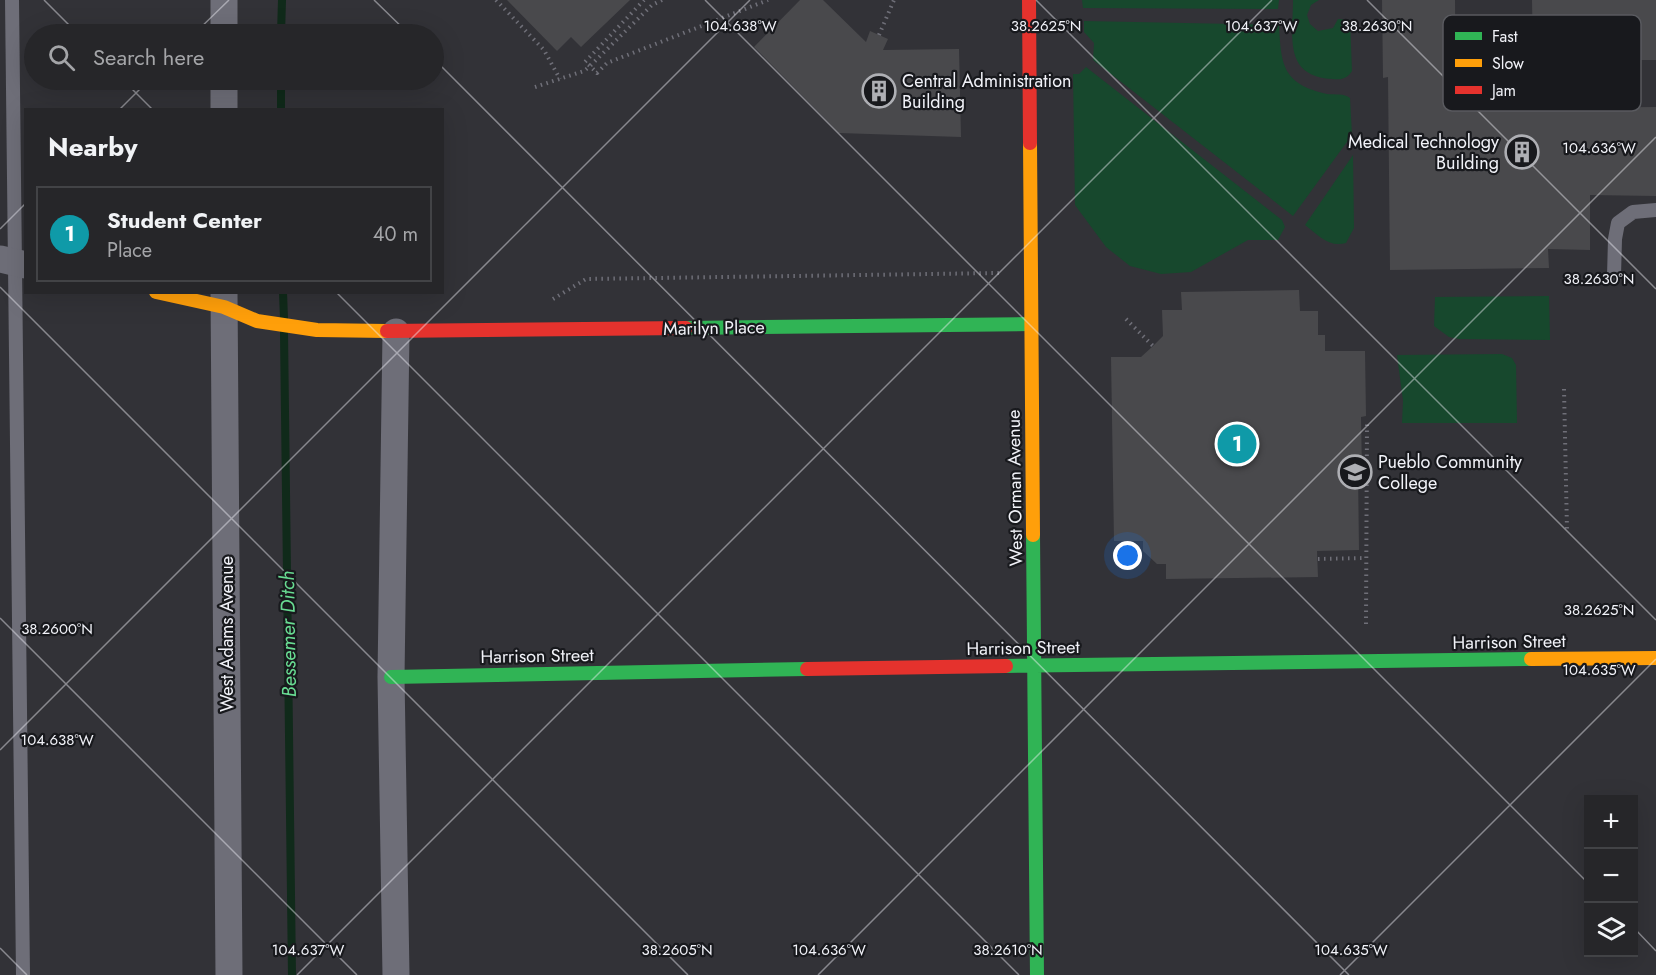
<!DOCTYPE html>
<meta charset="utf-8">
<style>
body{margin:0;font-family:Jost,sans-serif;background:#323235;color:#f1f3f6}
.controls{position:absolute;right:18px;bottom:18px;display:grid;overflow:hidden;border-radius:0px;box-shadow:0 6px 24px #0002}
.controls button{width:54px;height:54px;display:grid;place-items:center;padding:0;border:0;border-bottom:2px solid #424346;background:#262629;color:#f1f3f6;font:30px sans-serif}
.you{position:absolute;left:1128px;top:556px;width:21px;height:21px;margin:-15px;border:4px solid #fff;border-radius:50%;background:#1a73e8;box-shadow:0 0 0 9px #1a73e833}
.badge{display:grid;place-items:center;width:39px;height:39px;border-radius:50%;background:#aeafb4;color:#fff;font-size:20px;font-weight:700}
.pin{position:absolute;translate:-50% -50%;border:3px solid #fff;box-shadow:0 2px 6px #0006}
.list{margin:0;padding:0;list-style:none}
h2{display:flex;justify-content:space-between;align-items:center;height:78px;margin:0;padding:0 24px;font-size:26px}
h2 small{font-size:20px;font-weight:400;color:#a4a5a8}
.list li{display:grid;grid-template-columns:39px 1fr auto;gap:18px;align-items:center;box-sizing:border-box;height:96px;margin:0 12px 12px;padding:0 12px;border:2px solid #424346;border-radius:0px}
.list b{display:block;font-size:22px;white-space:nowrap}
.list p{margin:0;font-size:20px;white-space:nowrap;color:#a4a5a8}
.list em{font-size:20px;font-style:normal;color:#a4a5a8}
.icon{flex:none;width:33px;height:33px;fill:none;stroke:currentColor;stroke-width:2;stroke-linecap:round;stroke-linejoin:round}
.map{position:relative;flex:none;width:1656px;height:975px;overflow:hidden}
.search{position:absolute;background:#262629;box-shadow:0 6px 24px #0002;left:24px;top:24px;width:420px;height:66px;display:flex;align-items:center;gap:15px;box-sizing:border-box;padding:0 21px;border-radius:33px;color:#a4a5a8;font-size:22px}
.panel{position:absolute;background:#262629;box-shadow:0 6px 24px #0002;left:24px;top:108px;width:420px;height:186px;border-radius:0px}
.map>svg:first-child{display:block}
.green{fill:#17482d}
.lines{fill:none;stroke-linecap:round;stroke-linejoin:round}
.stream{stroke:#102a1a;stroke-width:8}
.building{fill:#49494c}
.path{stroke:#6f6f78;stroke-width:4;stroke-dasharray:1.5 4.5;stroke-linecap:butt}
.lane{stroke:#6e6e78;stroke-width:14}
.street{stroke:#6e6e78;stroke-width:27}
.fast{stroke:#30b455;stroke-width:14}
.slow{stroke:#ff9f0a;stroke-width:14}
.jam{stroke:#e5322d;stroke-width:14}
.ticks{fill:none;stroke:#f1f2f8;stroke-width:1.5;stroke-opacity:0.45}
.labels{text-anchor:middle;stroke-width:4.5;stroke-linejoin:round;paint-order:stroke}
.poi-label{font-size:18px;fill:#f1f2f8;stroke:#18191d;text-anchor:start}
.street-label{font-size:18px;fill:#f1f2f8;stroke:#18191d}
.water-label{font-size:20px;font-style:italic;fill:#68dc92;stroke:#18191d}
.key{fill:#18191d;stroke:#595a5f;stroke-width:1.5}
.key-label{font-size:16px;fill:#f1f2f8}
.ticks-label{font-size:15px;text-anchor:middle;fill:#f1f2f8;stroke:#18191d;stroke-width:4.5;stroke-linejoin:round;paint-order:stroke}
</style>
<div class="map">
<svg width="1656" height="975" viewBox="0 0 1656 975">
<rect width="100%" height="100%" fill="#323237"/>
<path class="green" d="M 1082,0 L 1279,0 L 1278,9 L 1083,8 Z
M 1293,0 L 1319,0 L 1311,5 L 1307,15 L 1310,24 L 1318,31 L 1333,28 L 1338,19 L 1350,20 L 1352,71 C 1347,79 1341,80 1332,79 C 1283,76 1293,37 1293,0 Z
M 1084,21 L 1279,25 C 1281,66 1283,84 1327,94 C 1335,95 1344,93 1350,98 L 1352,135 L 1293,216 L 1093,60 L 1094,43 L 1084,32 Z
M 1086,67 L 1282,220 L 1285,227 L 1278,240 L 1248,240 L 1191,272 L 1161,274 L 1130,266 L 1106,247 L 1075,205 L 1073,74 L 1079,74 Z
M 1353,155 L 1354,228 L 1346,243 C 1329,248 1318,235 1305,225 Z
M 1549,296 L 1550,340 L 1459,339 L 1449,337 L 1434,326 L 1435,297 Z
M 1502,354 L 1512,358 L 1516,365 L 1517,423 L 1402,423 L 1403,401 L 1397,355 Z"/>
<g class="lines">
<path class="stream" d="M 281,34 L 282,0
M 281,80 L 281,110
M 283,292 L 284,319
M 284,332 L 292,975"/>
</g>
<path class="building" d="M 507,0 L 630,0 L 581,47 L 571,37 L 557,51 Z
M 800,0 L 823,0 L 866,42 L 870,31 L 888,39 L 883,50 L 959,49 L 961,137 L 839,133 L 754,47 Z
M 1382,0 L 1455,0 L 1456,109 L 1656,107 L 1656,196 L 1590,195 L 1590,250 L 1548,249 L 1549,268 L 1390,270 L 1388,77 L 1383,78 Z
M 1532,0 L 1656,0 L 1656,60 L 1533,60 Z
M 1299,290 L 1300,311 L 1318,311 L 1318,335 L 1325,335 L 1325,351 L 1365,351 L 1366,416 L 1361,417 L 1362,471 L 1358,471 L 1359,550 L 1317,551 L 1318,577 L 1166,579 L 1166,564 L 1157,564 L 1143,551 L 1143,541 L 1114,541 L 1111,357 L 1141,357 L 1153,346 L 1163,336 L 1162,310 L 1182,310 L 1181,292 Z"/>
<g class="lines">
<path class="path" d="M 496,0 L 544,50 L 560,79
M 662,0 L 652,5 L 590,66 L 597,73 L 607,63 L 768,0
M 879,35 L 894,0
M 535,87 L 584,71 L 590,66 L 585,62 L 644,0
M 553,299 L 586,279 L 999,273
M 1126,319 L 1153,346
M 1564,389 L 1567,530
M 1318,559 L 1366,558
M 1366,624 L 1367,420"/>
<path class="lane" d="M 12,0 L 23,975
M 1614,276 L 1615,239 L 1618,223 L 1633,212 L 1656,210"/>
<path class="street" d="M 224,0 L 224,34
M 224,80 L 224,110
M 0,259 L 26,265
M 224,292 L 229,975
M 396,975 L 391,677 L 396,332"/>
<path class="fast" d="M 686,328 L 1031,324
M 1033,535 L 1037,975
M 1006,666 L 1531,659
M 391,677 L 807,669"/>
<path class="slow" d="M 1030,143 L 1033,535
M 156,292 L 224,307 L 257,321 L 317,330 L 387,331
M 1531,659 L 1656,658"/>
<path class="jam" d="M 1029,0 L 1030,143
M 387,331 L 686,328
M 807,669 L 1006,666"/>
</g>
<path class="ticks" d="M 44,0 L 78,34M 374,0 L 409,34M 705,0 L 1588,883M 1036,0 L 1656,620M 1367,0 L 1656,289M 194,34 L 229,0M 434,59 L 1349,975M 123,80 L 153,110M 119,110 L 149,80M 0,229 L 26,203M 0,287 L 688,975M 336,292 L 1019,975M 0,618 L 357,975M 0,750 L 750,0M 1634,928 L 1656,951M 0,948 L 27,975M 297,975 L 1272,0M 818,975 L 1656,137M 1340,975 L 1656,659"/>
<defs>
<g id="building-ring" transform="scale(1.725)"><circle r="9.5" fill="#18191d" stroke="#aeafb4" stroke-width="1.5"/><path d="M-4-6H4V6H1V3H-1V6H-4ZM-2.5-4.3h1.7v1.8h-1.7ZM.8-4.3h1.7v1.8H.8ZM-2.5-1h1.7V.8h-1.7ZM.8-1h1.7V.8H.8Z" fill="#aeafb4"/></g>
<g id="university-ring" transform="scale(1.725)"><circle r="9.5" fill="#18191d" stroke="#aeafb4" stroke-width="1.5"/><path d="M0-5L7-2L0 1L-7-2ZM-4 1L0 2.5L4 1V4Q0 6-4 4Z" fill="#aeafb4"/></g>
</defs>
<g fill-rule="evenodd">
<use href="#building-ring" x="879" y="91"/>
<use href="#building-ring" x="1522" y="152"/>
<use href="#university-ring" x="1355" y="472"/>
</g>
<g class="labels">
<g class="poi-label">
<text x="902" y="87">Central Administration<tspan x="902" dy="21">Building</tspan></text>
<text x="1499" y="148" text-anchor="end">Medical Technology<tspan x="1499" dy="21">Building</tspan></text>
<text x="1378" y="468">Pueblo Community<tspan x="1378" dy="21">College</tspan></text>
</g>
<g class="street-label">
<text transform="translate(714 328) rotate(-1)" y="6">Marilyn Place</text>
<text transform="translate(1015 488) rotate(-91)" y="6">West Orman Avenue</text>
<text transform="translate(227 634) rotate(-90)" y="6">West Adams Avenue</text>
<text transform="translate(1509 642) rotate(-1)" y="6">Harrison Street</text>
<text transform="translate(1023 648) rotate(-1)" y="6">Harrison Street</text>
<text transform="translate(537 656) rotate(-1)" y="6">Harrison Street</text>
</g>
<g class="water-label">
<text transform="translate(288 634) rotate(-91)" y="7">Bessemer Ditch</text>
</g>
</g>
<rect x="1443" y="15" width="198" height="96" rx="9" class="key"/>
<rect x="1455" y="32" width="27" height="8" fill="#30b455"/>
<rect x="1455" y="59" width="27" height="8" fill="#ff9f0a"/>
<rect x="1455" y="86" width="27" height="8" fill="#e5322d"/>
<g class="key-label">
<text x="1492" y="42">Fast</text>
<text x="1492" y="69">Slow</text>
<text x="1492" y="96">Jam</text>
</g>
<g class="ticks-label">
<text x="740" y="31">104.638°W</text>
<text x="1046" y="31">38.2625°N</text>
<text x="1261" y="31">104.637°W</text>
<text x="1377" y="31">38.2630°N</text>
<text x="1599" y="153">104.636°W</text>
<text x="1599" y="284">38.2630°N</text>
<text x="1599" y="615">38.2625°N</text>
<text x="57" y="634">38.2600°N</text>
<text x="1599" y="675">104.635°W</text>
<text x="57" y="745">104.638°W</text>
<text x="308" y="955">104.637°W</text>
<text x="829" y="955">104.636°W</text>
<text x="677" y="955">38.2605°N</text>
<text x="1008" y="955">38.2610°N</text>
<text x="1351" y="955">104.635°W</text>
</g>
</svg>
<div class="controls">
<button>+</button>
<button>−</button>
<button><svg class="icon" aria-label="layers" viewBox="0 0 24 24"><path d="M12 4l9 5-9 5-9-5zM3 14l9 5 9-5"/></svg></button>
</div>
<div class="you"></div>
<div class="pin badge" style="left:1237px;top:444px;background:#0f9aa8">1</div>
<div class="search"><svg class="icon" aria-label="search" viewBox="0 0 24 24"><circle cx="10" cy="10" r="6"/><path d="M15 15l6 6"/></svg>Search here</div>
<section class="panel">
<h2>Nearby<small></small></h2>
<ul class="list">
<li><span class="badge" style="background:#0f9aa8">1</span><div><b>Student Center</b><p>Place</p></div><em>40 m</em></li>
</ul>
</section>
</div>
